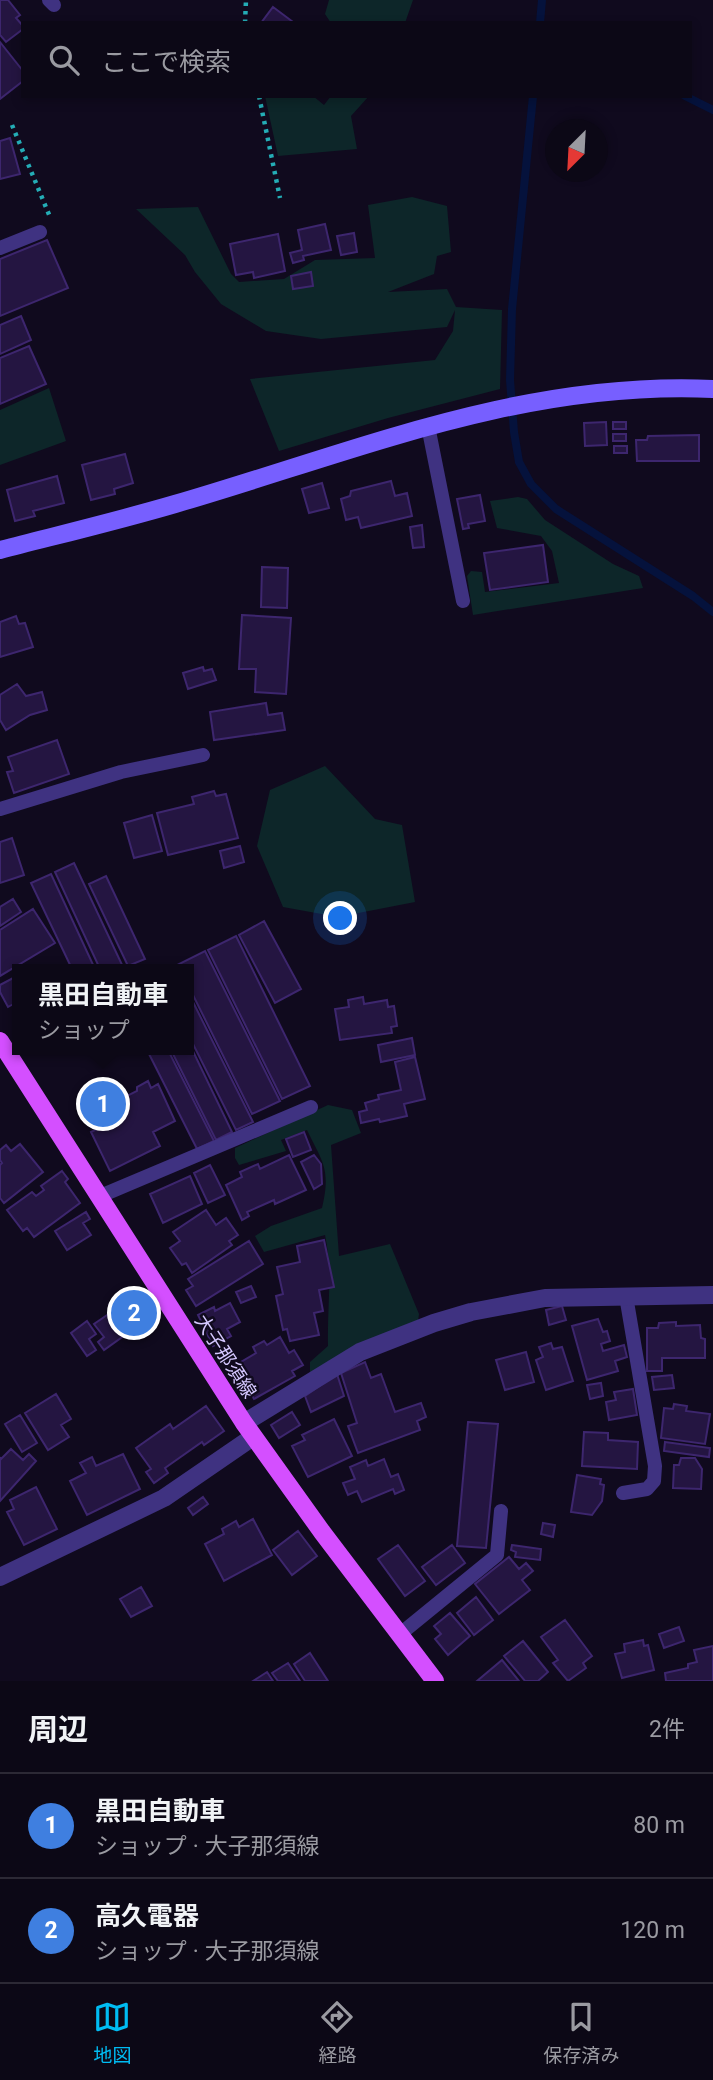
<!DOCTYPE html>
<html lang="ja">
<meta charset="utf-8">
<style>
body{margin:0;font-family:Roboto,"Noto Sans JP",sans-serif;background:#1a1623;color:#f1f3f6}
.compass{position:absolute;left:545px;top:119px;width:63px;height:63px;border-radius:50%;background:#0c0816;box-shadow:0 4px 10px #0003;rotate:204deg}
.you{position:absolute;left:341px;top:919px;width:24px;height:24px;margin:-18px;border:5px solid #fff;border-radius:50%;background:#1a73e8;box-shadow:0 0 0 10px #1a73e833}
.badge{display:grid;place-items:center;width:46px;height:46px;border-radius:50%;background:#00bcf3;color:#fff;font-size:23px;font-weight:700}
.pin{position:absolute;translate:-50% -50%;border:4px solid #fff;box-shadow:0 2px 7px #0006}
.popup{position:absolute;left:12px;top:964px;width:182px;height:91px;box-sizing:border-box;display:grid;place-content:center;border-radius:0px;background:#0c0816;filter:drop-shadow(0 2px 5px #0005);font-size:23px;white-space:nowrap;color:#9a9aa1}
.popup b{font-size:26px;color:#f1f3f6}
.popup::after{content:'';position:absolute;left:50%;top:100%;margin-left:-14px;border:14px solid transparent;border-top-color:#0c0816}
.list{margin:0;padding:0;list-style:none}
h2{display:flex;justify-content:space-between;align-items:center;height:91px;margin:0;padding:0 28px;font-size:30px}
h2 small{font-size:23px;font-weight:400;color:#9a9aa1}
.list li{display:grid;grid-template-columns:46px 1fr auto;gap:21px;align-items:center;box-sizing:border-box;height:105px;padding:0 28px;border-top:2px solid #2c2935}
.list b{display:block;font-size:26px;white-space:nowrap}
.list p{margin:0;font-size:23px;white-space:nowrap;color:#9a9aa1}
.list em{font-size:23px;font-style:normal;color:#9a9aa1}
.icon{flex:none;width:38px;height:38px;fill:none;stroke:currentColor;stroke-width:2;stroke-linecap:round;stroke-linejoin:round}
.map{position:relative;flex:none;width:713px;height:1681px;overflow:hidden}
.search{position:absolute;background:#0c0816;box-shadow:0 4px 10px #0003;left:21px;right:21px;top:21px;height:77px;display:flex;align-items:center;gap:18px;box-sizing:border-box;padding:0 24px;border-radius:0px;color:#9a9aa1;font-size:26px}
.sheet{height:301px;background:#0c0816}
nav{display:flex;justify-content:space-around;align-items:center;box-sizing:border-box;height:98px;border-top:2px solid #2c2935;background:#0c0816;font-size:19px;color:#9a9aa1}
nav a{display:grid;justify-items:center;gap:4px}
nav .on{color:#00bcf3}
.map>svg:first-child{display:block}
.green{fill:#0d2629}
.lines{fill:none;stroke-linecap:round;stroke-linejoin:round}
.stream{stroke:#05123c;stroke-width:8}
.building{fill:#241541;stroke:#3d266e;stroke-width:2}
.path{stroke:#24adb6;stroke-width:4.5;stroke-dasharray:3.5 5;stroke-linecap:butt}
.lane{stroke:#3f3281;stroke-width:14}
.street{stroke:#3f3281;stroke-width:18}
.secondary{stroke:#775fff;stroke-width:18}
.primary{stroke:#d44fff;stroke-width:18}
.labels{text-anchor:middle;stroke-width:5;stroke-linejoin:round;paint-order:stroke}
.street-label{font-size:19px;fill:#d5c8ff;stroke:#100a1e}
</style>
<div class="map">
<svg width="713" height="1681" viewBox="0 0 713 1681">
<rect width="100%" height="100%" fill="#100a1e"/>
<path class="green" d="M 329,0 L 413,0 L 405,23 L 331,23 L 325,14 Z
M 265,96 L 313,96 L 324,105 L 331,96 L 369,96 L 351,116 L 357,149 L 278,156 Z
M 412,197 L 447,206 L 451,252 L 437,256 L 434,274 L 388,292 L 447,289 L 456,307 L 502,310 L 500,389 L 388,418 L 279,451 L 250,379 L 435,360 L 453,331 L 455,310 L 447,327 L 321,339 L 266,331 L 221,304 L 195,272 L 185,255 L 136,209 L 198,207 L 231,274 L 239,282 L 284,279 L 315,260 L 375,258 L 368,205 Z
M 49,388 L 66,441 L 0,465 L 0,410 Z
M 518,497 L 527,499 L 545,520 L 613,564 L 639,576 L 643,588 L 473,615 L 467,576 L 471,571 L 482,572 L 485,592 L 559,583 L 552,551 L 541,536 L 497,528 L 490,501 Z
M 325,766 L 375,819 L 402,825 L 415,902 L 338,917 L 283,907 L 257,846 L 270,790 Z
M 328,1105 L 352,1110 L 361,1133 L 331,1145 L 339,1256 L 390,1244 L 419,1314 L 418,1321 L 310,1374 L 310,1362 L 328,1346 C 327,1308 333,1272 325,1235 L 264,1252 L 255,1236 L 271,1226 L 322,1208 C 331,1169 323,1163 307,1130 L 281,1140 L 286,1151 L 239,1165 L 235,1158 L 235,1148 Z"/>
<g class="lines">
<path class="stream" d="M 540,23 L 542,0
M 533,96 L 512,309 L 510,380 L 514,432 L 519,462 L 531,484 L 556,509 L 693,596 L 713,612
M 685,96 L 713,110"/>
</g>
<path class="building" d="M 0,0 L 8,0 L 20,15 L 16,18 L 23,26 L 23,29 L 6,42 L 0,35 Z
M 273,7 L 293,22 L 293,23 L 261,23 Z
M 0,42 L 23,71 L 23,81 L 0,99 Z
M 10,138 L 20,174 L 0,179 L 0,141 Z
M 325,224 L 331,250 L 303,256 L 304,260 L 293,263 L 290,253 L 302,250 L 298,230 Z
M 354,233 L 357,252 L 341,255 L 337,236 Z
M 278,234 L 285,271 L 254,278 L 253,272 L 236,275 L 230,244 Z
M 47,240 L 68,288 L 0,316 L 0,259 Z
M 311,272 L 313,286 L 293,289 L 291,276 Z
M 21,316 L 31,340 L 0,354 L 0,325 Z
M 29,346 L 46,384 L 0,404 L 0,358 Z
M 606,422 L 607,445 L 585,446 L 584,423 Z
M 613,422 L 626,422 L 626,429 L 613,429 Z
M 613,434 L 626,434 L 626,441 L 613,441 Z
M 699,435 L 699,461 L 637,461 L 636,440 L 647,440 L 648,436 Z
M 614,446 L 627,446 L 627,453 L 614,453 Z
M 125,454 L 133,483 L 114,489 L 115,494 L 91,500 L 82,465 Z
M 57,476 L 64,503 L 33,511 L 35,516 L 15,521 L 7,490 Z
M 391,481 L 395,496 L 407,493 L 412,516 L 361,528 L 358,517 L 346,520 L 341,499 L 350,496 L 351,491 Z
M 322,483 L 329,508 L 309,513 L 302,489 Z
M 480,495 L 485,521 L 468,524 L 469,528 L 463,529 L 457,499 Z
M 422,525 L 424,547 L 413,548 L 410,527 Z
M 543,545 L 548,582 L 490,590 L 484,553 Z
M 262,567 L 288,568 L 287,608 L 261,607 Z
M 242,615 L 291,618 L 286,694 L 255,692 L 256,669 L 239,669 Z
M 16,616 L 19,624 L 25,623 L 33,647 L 0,657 L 0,622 Z
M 203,667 L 204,671 L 212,669 L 216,680 L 188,689 L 183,673 Z
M 17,684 L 26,696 L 42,692 L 47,710 L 30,715 L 6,730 L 0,720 L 0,695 Z
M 266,703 L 268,715 L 282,713 L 285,730 L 214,740 L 210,712 Z
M 57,740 L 69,774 L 14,793 L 7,772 L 13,771 L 8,757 Z
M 214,791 L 216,796 L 226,794 L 238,838 L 168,855 L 157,813 L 194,804 L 192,797 Z
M 152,815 L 162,851 L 134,858 L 124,823 Z
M 12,838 L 24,875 L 0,883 L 0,842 Z
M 240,846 L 244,862 L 224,868 L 220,851 Z
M 74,863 L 124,969 L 100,969 L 55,872 Z
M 51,874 L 95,969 L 72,969 L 31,883 Z
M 106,876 L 145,959 L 128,966 L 89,884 Z
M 13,899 L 21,912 L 0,926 L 0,907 Z
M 33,909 L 55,943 L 0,976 L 0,930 Z
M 264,921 L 301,989 L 275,1003 L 239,935 Z
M 236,936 L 310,1086 L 282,1099 L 208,950 Z
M 205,951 L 280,1101 L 252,1114 L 189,987 L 189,969 L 180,969 L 177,965 Z
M 17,976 L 17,1002 L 8,1007 L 0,992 L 0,985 Z
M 189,994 L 253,1122 L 236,1130 L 189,1036 Z
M 363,997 L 364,1004 L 387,1000 L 388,1007 L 394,1006 L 397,1026 L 391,1027 L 392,1033 L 340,1040 L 335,1009 L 349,1007 L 348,1000 Z
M 412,1038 L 415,1055 L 381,1062 L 378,1045 Z
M 189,1043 L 232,1132 L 216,1140 L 171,1050 L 189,1050 Z
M 147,1050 L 168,1050 L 214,1141 L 197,1149 Z
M 415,1057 L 425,1099 L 404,1104 L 407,1116 L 380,1122 L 379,1119 L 361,1123 L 359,1112 L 367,1110 L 365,1103 L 379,1099 L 378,1095 L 401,1090 L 395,1062 Z
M 148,1081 L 151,1088 L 158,1084 L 175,1121 L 153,1132 L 160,1146 L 110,1171 L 91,1132 L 126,1115 L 119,1100 L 137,1091 L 137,1087 Z
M 304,1132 L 311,1150 L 293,1157 L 286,1139 Z
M 20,1144 L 43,1172 L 4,1203 L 0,1198 L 0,1165 L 2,1163 L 0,1160 L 0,1150 L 6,1145 L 11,1151 Z
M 289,1155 L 306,1190 L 275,1204 L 274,1200 L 247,1212 L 249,1216 L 242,1220 L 226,1185 L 242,1177 L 240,1172 L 258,1164 L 260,1169 Z
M 314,1155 L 321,1164 L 322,1184 L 314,1189 L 301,1162 Z
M 210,1165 L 225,1195 L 208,1203 L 194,1173 Z
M 62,1171 L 68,1179 L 65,1182 L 80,1203 L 34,1237 L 27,1228 L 23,1231 L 7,1210 L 32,1192 L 36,1196 L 44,1190 L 41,1186 Z
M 190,1176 L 202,1204 L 163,1223 L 150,1194 Z
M 206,1210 L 216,1225 L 226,1218 L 238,1235 L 229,1241 L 232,1245 L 192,1273 L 186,1263 L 182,1265 L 170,1248 L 180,1241 L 173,1232 Z
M 86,1212 L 90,1219 L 83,1223 L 91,1235 L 67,1250 L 55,1231 Z
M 324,1240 L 334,1287 L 319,1290 L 323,1311 L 314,1313 L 319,1335 L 290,1341 L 287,1329 L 283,1330 L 276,1296 L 283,1294 L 277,1267 L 300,1262 L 297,1246 Z
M 249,1241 L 263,1264 L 196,1306 L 186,1290 L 193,1286 L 188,1279 Z
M 251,1286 L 256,1297 L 241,1303 L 236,1292 Z
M 134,1288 L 153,1315 L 104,1350 L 98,1342 L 104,1337 L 94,1324 L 113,1311 L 109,1305 Z
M 230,1303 L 240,1322 L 227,1329 L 231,1336 L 213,1346 L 198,1315 L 214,1307 L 215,1311 Z
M 562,1306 L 566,1320 L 549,1325 L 546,1310 Z
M 598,1319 L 603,1332 L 607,1331 L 610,1341 L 601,1344 L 603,1351 L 624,1345 L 627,1357 L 615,1361 L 618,1371 L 587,1380 L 572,1326 Z
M 87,1321 L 96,1334 L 89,1339 L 96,1350 L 87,1356 L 71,1333 Z
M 676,1322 L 676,1326 L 700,1325 L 701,1338 L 705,1339 L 705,1358 L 662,1358 L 662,1371 L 647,1371 L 647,1328 L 658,1328 L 659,1323 Z
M 280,1337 L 289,1353 L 294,1350 L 303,1365 L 292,1371 L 295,1376 L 254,1399 L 234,1366 L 256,1353 L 253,1347 L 264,1341 L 267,1345 Z
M 551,1343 L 553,1349 L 562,1347 L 573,1381 L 546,1390 L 536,1360 L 543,1357 L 539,1347 Z
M 526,1352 L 534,1382 L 505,1390 L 496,1360 Z
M 365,1362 L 371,1378 L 381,1374 L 395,1412 L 421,1403 L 426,1417 L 417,1421 L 420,1430 L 358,1453 L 348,1426 L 357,1423 L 341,1373 Z
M 337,1374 L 344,1396 L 311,1412 L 305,1396 Z
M 672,1375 L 674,1388 L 654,1390 L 652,1377 Z
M 601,1383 L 603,1396 L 590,1399 L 587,1385 Z
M 633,1389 L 637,1415 L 609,1420 L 606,1402 L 616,1400 L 614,1392 Z
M 56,1394 L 71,1419 L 61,1425 L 69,1437 L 48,1450 L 25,1413 Z
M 674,1404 L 687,1406 L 686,1411 L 710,1414 L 705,1444 L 661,1438 L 664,1408 L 673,1409 Z
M 206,1406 L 224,1431 L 204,1445 L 202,1442 L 165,1468 L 168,1473 L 154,1483 L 146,1472 L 151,1469 L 136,1448 L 170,1424 L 173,1429 Z
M 292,1412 L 300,1425 L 279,1438 L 271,1425 Z
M 20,1415 L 37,1443 L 22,1452 L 5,1424 Z
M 334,1419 L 352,1456 L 308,1477 L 292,1446 L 305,1440 L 302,1435 Z
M 468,1422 L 498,1424 L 486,1548 L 457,1546 Z
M 584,1432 L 608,1433 L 608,1440 L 638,1442 L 637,1469 L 582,1466 Z
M 665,1442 L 710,1448 L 709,1457 L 664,1451 Z
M 11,1449 L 23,1460 L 29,1454 L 36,1461 L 0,1501 L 0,1458 L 1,1459 Z
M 123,1454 L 140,1489 L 87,1515 L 70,1481 L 86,1473 L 80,1463 L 92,1457 L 96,1466 Z
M 681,1458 L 695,1458 L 702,1469 L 701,1489 L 673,1488 L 674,1465 L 679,1465 Z
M 384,1459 L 391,1477 L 398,1474 L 404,1490 L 395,1494 L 393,1489 L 362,1502 L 357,1491 L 348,1495 L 343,1483 L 355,1479 L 350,1467 L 366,1460 L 368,1466 Z
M 577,1475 L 601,1479 L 600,1484 L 604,1485 L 602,1501 L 592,1515 L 571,1512 Z
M 36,1487 L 57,1529 L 24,1545 L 7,1512 L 14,1509 L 10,1500 Z
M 203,1497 L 208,1504 L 193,1515 L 188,1508 Z
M 253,1519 L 272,1555 L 224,1581 L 205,1544 L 224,1534 L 222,1529 L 236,1521 L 239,1527 Z
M 543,1523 L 555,1525 L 553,1537 L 541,1534 Z
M 298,1531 L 317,1556 L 292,1575 L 273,1550 Z
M 398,1545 L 425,1581 L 405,1596 L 378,1559 Z
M 452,1545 L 465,1563 L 436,1585 L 422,1567 Z
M 512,1545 L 541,1549 L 540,1560 L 515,1557 L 516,1552 L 511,1550 Z
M 509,1557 L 519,1569 L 526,1563 L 533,1571 L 522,1580 L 530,1590 L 499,1614 L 475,1584 Z
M 141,1587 L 152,1606 L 131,1617 L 120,1599 Z
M 476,1597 L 493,1620 L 474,1635 L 457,1613 Z
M 450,1613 L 470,1636 L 448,1655 L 435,1639 L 441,1634 L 434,1626 Z
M 565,1620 L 592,1656 L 583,1663 L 586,1668 L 568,1681 L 553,1663 L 558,1660 L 541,1637 Z
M 679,1627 L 684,1641 L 664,1648 L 659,1634 Z
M 643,1640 L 644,1646 L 648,1645 L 654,1670 L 622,1678 L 615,1654 L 625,1652 L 624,1644 Z
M 523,1641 L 548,1672 L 538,1681 L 525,1681 L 504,1656 Z
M 713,1646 L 713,1681 L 666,1681 L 665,1673 L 688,1668 L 688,1664 L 697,1662 L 694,1650 Z
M 310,1653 L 328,1681 L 305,1681 L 294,1664 Z
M 502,1660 L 519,1681 L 477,1681 Z
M 288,1663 L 300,1681 L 278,1681 L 272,1673 Z
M 267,1672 L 273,1681 L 253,1681 Z"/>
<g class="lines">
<path class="path" d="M 245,23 L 246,0
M 259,96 L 280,198
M 12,125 L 50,217"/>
<path class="lane" d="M 49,0 L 54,5
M 0,248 L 40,232
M 428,426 L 463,601
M 0,809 L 121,772 L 203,755
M 98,1197 L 311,1107
M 623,1493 L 647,1489 L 654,1481 L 655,1466 L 626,1296
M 399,1635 L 497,1555 L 501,1511"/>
<path class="street" d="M 244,1423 L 360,1352 L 434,1323 L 471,1312 L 545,1298 L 713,1295
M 0,1577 L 164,1498 L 253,1437"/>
<path class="secondary" d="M 0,550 C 58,535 117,521 175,504 C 354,452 522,380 713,389"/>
<path class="primary" d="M 0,1041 L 244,1423 L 322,1532 L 435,1681"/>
</g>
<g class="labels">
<g class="street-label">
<text transform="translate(226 1356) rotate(57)" y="7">大子那須線</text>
</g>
</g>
</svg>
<svg class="compass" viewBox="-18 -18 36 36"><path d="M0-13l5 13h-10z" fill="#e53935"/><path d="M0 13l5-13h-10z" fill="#9a9aa1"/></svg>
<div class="you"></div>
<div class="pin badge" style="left:103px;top:1104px;background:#3f7fe0">1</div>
<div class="popup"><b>黒田自動車</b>ショップ</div>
<div class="pin badge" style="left:134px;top:1313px;background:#3f7fe0">2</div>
<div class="search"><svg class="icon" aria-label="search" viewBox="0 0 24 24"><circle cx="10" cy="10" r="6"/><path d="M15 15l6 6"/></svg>ここで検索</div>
</div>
<section class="sheet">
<h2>周辺<small>2件</small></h2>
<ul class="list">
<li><span class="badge" style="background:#3f7fe0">1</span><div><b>黒田自動車</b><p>ショップ · 大子那須線</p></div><em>80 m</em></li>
<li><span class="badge" style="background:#3f7fe0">2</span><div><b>高久電器</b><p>ショップ · 大子那須線</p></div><em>120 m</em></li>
</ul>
</section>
<nav>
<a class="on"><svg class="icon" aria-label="map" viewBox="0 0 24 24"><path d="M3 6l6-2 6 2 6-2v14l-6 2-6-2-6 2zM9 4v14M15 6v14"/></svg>地図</a>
<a><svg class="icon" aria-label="directions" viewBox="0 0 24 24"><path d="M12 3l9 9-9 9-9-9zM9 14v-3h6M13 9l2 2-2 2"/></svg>経路</a>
<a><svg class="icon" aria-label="saved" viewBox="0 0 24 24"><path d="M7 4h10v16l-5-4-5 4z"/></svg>保存済み</a>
</nav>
